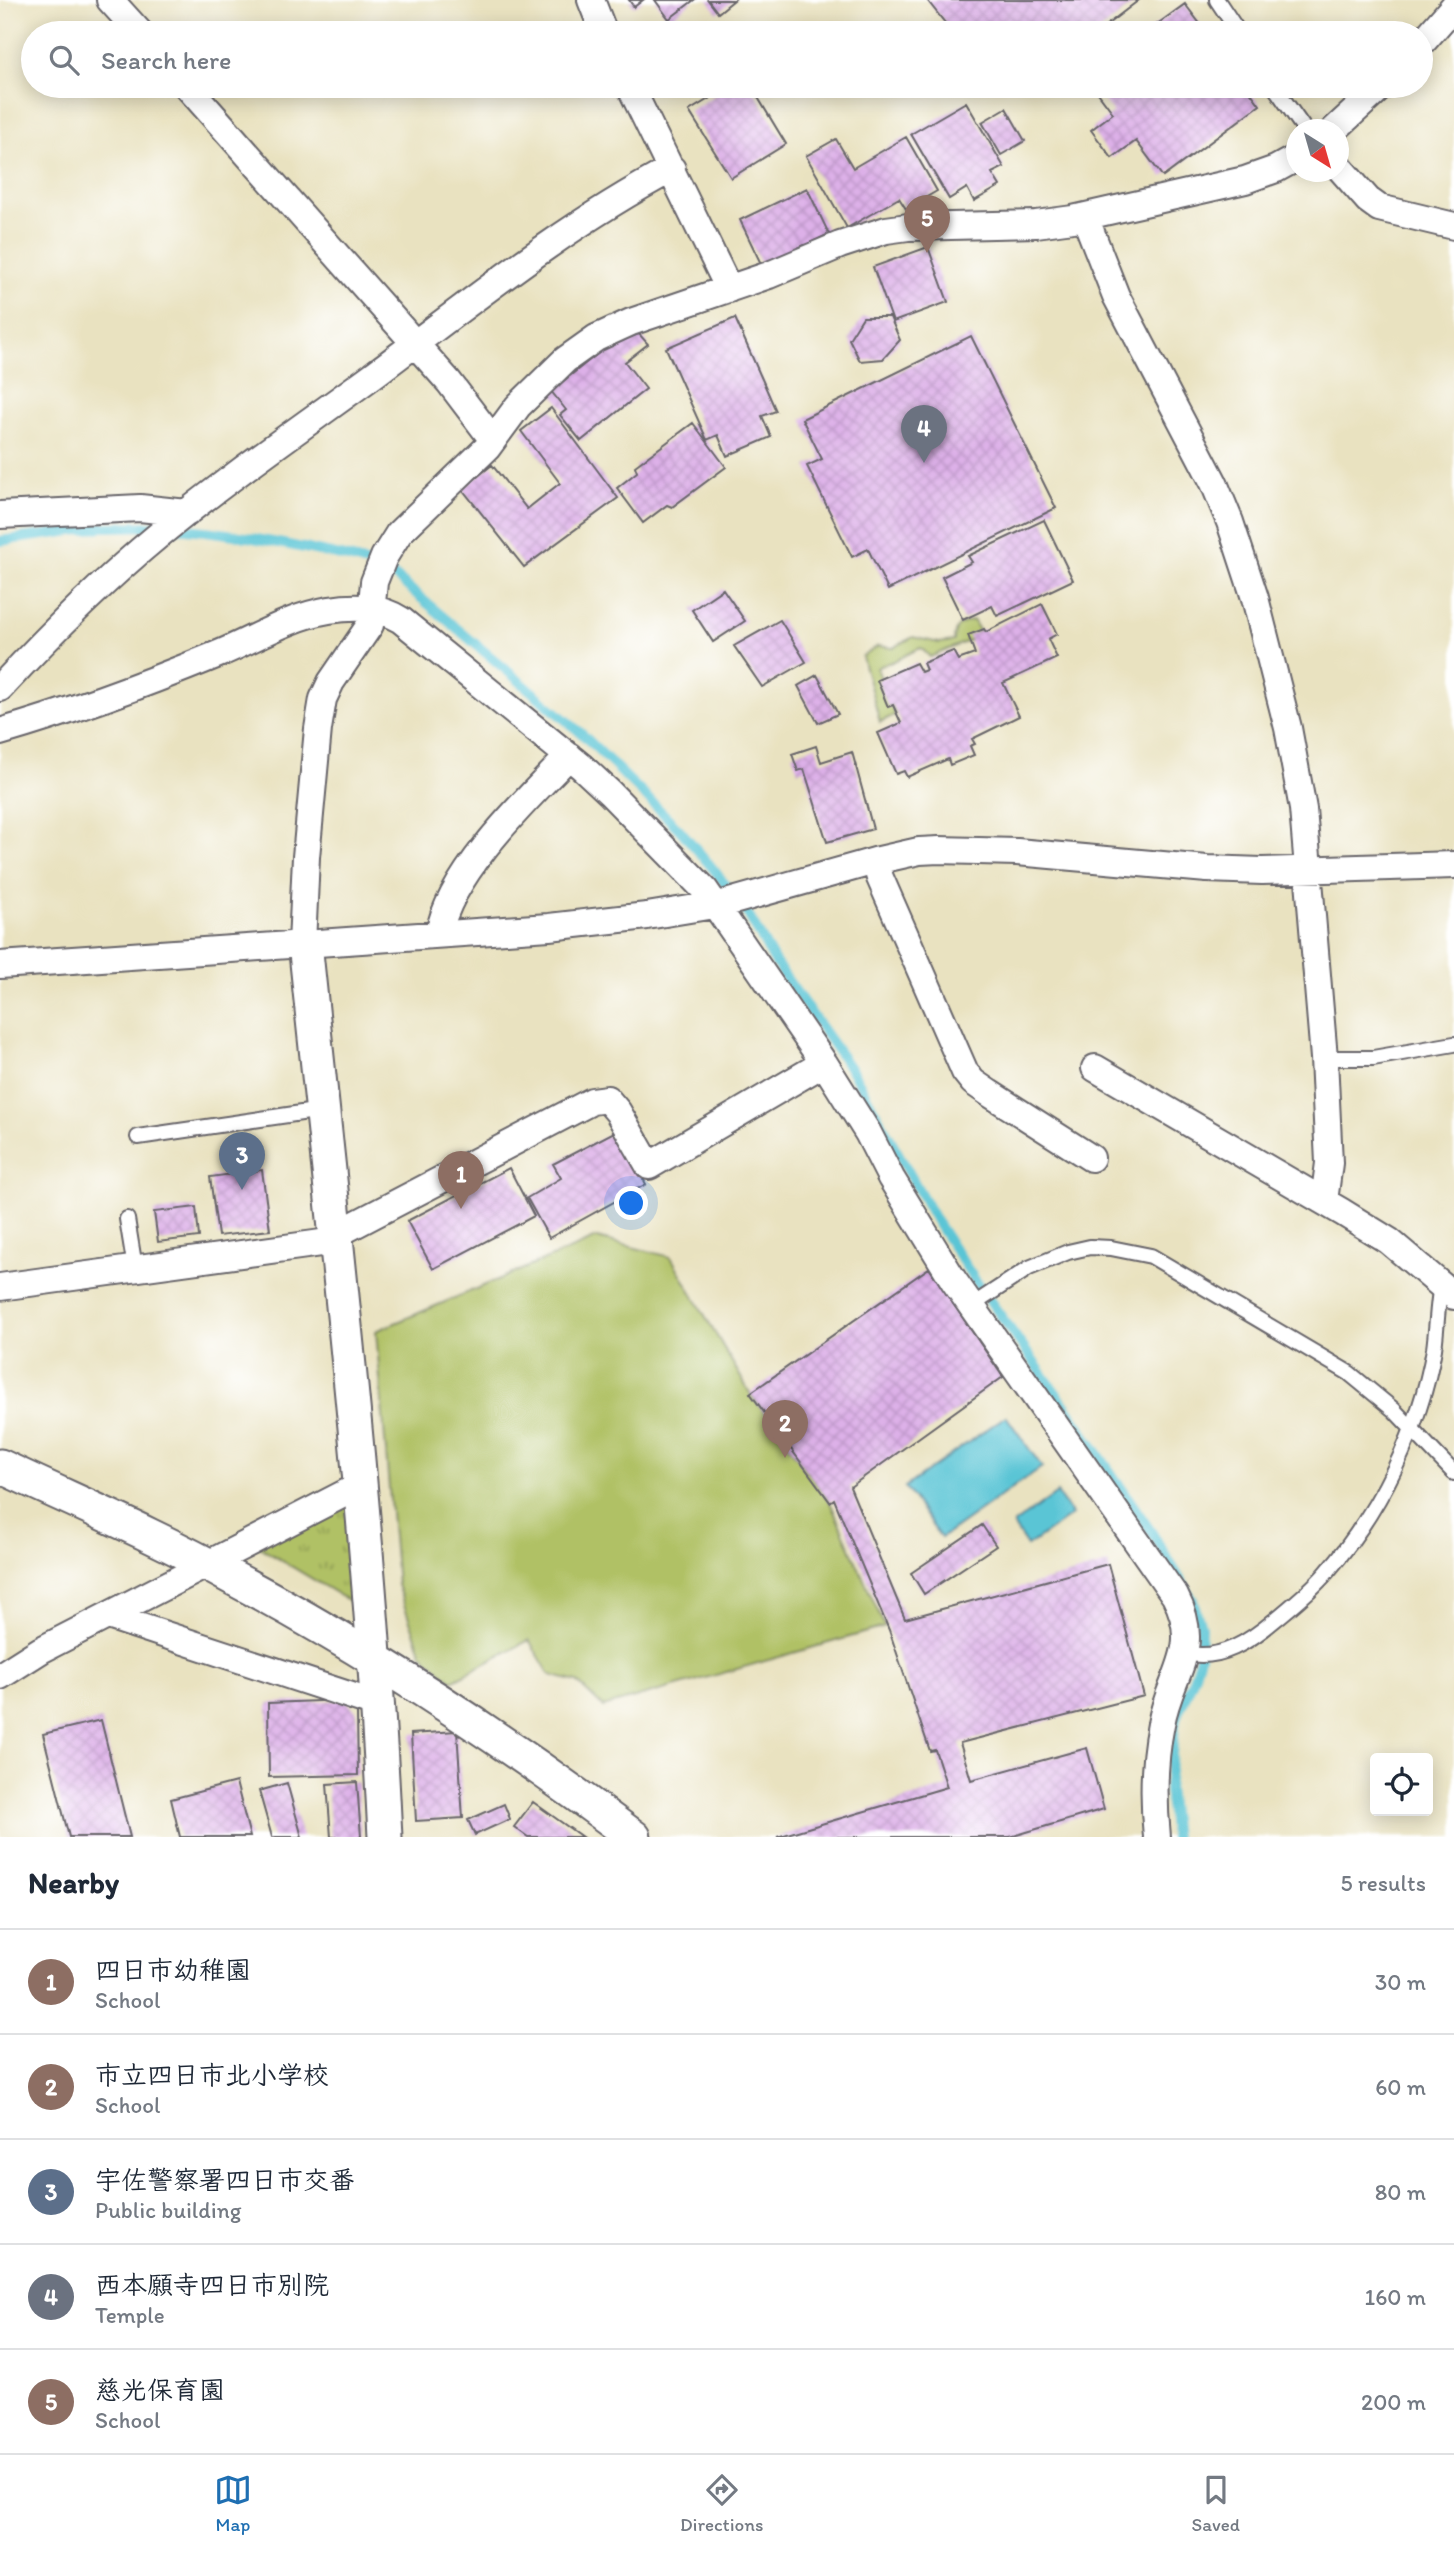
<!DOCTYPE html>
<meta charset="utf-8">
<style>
body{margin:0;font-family:Itim,"Klee One",sans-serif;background:#f2f2f3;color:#1f2937}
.controls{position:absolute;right:21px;bottom:21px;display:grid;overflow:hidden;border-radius:7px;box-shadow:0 4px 18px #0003}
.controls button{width:63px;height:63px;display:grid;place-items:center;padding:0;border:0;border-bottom:2px solid #e0e1e3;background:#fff;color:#1f2937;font:35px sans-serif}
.compass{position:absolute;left:1286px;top:119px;width:63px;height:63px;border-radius:50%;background:#fff;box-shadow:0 4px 18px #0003;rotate:143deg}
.you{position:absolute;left:632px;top:1204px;width:24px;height:24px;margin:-18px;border:5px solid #fff;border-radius:50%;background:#1a73e8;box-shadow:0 0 0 10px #1a73e833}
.badge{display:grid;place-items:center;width:46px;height:46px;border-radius:50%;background:#1f6fb2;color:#fff;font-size:23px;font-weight:700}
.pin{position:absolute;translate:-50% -58px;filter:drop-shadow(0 2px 4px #0008)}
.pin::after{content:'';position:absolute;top:37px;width:24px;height:21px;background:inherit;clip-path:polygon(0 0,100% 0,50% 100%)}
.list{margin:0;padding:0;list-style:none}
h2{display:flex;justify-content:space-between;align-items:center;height:91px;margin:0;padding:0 28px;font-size:30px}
h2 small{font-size:23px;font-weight:400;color:#747a83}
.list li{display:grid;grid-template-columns:46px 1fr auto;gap:21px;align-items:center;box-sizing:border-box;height:105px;padding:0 28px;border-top:2px solid #e0e1e3}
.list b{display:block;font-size:26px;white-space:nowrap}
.list p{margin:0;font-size:23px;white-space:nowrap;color:#747a83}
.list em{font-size:23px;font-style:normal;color:#747a83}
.icon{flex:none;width:38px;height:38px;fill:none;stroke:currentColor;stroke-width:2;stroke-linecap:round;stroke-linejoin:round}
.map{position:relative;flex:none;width:1454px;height:1837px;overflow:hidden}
.search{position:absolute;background:#fff;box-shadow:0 4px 18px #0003;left:21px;right:21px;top:21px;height:77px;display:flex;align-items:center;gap:18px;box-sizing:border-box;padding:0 24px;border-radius:38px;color:#747a83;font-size:26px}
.sheet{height:616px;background:#fff}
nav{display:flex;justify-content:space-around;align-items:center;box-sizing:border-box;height:98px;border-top:2px solid #e0e1e3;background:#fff;font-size:19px;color:#747a83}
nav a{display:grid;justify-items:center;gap:4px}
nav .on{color:#1f6fb2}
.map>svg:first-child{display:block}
.grass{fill:url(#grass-tufts);stroke:#697250;stroke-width:2}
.green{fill:#b0c165;stroke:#697250;stroke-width:2}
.water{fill:#5ac5d5;stroke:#3e7488;stroke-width:2}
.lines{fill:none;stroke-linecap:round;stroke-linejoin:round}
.stream{stroke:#5ac5d5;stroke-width:10}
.building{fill:url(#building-cross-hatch)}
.service-casing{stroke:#68656a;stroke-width:18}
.minor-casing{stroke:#68656a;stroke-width:30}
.tertiary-casing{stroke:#68656a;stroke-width:37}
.service{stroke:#fff;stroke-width:14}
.minor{stroke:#fff;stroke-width:26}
.tertiary{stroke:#fff;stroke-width:33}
</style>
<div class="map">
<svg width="1454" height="1837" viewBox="0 0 1454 1837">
<defs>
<pattern id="grass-tufts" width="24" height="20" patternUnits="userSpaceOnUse" patternTransform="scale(1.75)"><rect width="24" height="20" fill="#b0c165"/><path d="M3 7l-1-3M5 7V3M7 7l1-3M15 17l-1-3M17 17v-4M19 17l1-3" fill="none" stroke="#8f9c54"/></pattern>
<pattern id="building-cross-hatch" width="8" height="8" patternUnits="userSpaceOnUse" patternTransform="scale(1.75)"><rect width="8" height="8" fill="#ddb0e8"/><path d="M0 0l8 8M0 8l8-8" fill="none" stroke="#bd97c8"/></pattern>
</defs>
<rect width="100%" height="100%" fill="#fff"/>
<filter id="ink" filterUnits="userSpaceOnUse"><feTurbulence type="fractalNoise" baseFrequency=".0143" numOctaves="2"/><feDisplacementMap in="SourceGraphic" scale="14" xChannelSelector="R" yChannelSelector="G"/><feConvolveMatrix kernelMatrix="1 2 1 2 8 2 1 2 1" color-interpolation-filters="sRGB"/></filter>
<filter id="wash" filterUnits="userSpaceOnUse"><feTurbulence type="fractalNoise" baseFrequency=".00686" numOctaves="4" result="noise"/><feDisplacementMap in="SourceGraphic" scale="28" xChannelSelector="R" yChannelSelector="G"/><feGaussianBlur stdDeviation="1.57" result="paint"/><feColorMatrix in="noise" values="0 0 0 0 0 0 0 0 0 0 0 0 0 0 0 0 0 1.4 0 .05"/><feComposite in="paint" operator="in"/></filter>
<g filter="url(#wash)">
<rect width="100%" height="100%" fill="#e9e2c0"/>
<path class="grass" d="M 351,1498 L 354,1604 L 256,1545 Z"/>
<path class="green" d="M 973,620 L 979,630 L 973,639 L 930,657 L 921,648 C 911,651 903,658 894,661 C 887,664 883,663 877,668 L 895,715 L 880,722 L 862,657 L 878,646 L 893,648 L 913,637 L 939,643 L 954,641 C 954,626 959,624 973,620 Z
M 597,1238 L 671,1257 L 750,1393 L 830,1502 L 885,1627 L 603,1707 L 577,1682 L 550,1675 L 529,1640 L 452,1681 L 422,1654 L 397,1585 L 376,1331 Z"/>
<path class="water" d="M 1006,1416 L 1042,1467 L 941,1538 L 905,1487 Z
M 1057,1493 L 1072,1515 L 1027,1546 L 1013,1525 Z"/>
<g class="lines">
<path class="stream" d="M 174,528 C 220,531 264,540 309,549 C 339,556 369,560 396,577 L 581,733 L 680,830 L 710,865 L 746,911 L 775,962 L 854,1074 L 936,1221 L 973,1277 L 1074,1418 L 1152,1533 L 1193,1600 L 1201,1627 L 1200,1656 L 1194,1677 L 1176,1718 L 1168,1788 L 1174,1837
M 0,541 L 102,527 L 159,526"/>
</g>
<g id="blocks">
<path class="building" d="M 629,0 L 643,0 L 634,7 Z
M 655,0 L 694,0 L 669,19 Z
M 708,0 L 734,0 L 718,13 Z
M 927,0 L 1139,0 L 1096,33 L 953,33 Z
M 1185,4 L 1207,33 L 1145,33 Z
M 730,86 L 751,86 L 786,144 L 731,178 L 689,111 Z
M 1093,86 L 1246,86 L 1260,105 L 1163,177 L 1136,141 L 1112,158 L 1091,130 L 1113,113 Z
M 966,102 L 1004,167 L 992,173 L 1000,186 L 974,201 L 967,188 L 949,199 L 911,134 Z
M 1006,108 L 1025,141 L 1001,155 L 982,122 Z
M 906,137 L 937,191 L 906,209 L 899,198 L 847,228 L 806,156 L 836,139 L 853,168 Z
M 807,188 L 829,234 L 762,266 L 740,220 Z
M 928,247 L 948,302 L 893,322 L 873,267 Z
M 863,317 L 890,317 L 900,340 L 883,359 L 860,361 L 849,339 Z
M 735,318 L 776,411 L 762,416 L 771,437 L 727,456 L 718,435 L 707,440 L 666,348 Z
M 639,334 L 648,344 L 625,362 L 646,389 L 581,441 L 560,415 L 566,410 L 551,391 L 611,343 Z
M 971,336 L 1056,508 L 888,590 L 868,549 L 852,557 L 807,466 L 822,459 L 802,419 Z
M 551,408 L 618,498 L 524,567 L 462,489 L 492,465 L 527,509 L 560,483 L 521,431 Z
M 693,423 L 726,467 L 672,507 L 667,505 L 643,523 L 617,488 L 637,472 L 635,466 Z
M 1044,520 L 1073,580 L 997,616 L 992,606 L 963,620 L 942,577 L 972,562 L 968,556 Z
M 723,589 L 745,621 L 713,642 L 692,610 Z
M 1042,604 L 1057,634 L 1048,639 L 1057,658 L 1003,683 L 1019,716 L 972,739 L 975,744 L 970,746 L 974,755 L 950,765 L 948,759 L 907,777 L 904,771 L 896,774 L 878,733 L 901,723 L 893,705 L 888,707 L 877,680 L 916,663 L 921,672 L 926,670 L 923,663 L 953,651 L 958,660 L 975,654 L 968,635 L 984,629 L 986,632 Z
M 780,620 L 806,662 L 762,687 L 734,646 Z
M 817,675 L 838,714 L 818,723 L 798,686 Z
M 816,746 L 821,762 L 852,752 L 873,829 L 827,842 L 804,769 L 798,771 L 792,754 Z
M 616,1131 L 646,1184 L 549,1238 L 527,1198 L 561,1178 L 553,1164 Z
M 509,1168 L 534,1216 L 433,1269 L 407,1221 Z
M 262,1170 L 270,1230 L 218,1236 L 210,1177 Z
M 196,1207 L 199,1237 L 158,1242 L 154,1212 Z
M 929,1268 L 1003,1377 L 850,1487 L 905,1619 L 1108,1564 L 1144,1696 L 960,1743 L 971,1780 L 1087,1748 L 1104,1809 L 1010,1837 L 777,1837 L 947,1787 L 935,1750 L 930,1751 L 889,1630 L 834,1499 L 830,1502 L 750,1393 Z
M 982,1525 L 996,1546 L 924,1594 L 911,1573 Z
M 346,1700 L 357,1712 L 358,1775 L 269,1777 L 268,1703 Z
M 101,1720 L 130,1837 L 69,1837 L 43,1734 Z
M 457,1731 L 463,1818 L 416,1821 L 411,1734 Z
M 236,1782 L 250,1837 L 180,1837 L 171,1799 Z
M 357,1782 L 361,1837 L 331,1837 L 327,1784 Z
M 287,1783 L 302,1837 L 272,1837 L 259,1791 Z
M 533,1802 L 582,1837 L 528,1837 L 514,1827 Z
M 504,1804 L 510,1819 L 475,1835 L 468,1820 Z"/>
</g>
</g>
<g filter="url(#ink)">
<use href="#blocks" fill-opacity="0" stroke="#68656a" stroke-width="2"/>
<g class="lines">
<g class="service-casing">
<path id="service" d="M 1217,0 L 1239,33
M 1274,86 L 1305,130
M 1324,1058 L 1373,1058 L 1454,1044
M 138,1137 L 322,1110
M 127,1219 L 135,1268
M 971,1306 L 1029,1268 L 1068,1252 L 1090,1247 L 1111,1248 L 1151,1256 L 1349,1373 L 1394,1410 L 1454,1473
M 1185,1653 C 1220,1662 1250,1641 1276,1619 C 1293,1605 1312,1590 1327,1572 C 1380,1511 1420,1429 1434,1349 C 1437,1327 1437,1306 1441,1285"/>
</g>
<g class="minor-casing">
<path id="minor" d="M 110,0 L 140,33
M 591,0 L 604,33
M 1421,44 L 1454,6
M 187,86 L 449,382 L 493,440
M 630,86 L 729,289
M 1334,130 L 1382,86
M 1338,166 L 1368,200 L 1379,208 L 1454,226
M 1085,217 L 1116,296 L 1214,483 L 1230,522 L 1255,598 L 1288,728 L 1303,809 L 1324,1058 L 1329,1163 L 1324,1201
M 0,515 L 140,508 L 187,513
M 0,688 C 50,634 103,581 160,534 C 228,478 301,428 372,376 C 470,303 564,226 672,169
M 0,732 C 73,711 145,684 216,655 C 253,640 288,617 329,610 C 355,606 378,606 401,620 L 582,767 L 610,793 L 705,890 L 824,1063 L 868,1133 L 891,1178 L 954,1281 L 1175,1596 C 1203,1650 1170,1673 1161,1724 C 1153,1763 1153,1798 1157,1837
M 875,861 L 880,878 L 965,1072 L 973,1082 L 989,1093 L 1091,1158
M 439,934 C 449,874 527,799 569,756
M 302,944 L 306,857 L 318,729 L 323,699 L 331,682 L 370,625 L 374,582 L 384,557 L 399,533 L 487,448 L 518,406 L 565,360 L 596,338 L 631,322 L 769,275 L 840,245 L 886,230 L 908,227 L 1036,224 L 1073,219 L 1245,180 L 1276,169 L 1296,158
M 0,965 L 549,927 L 647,916 L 726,903 L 875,861 L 919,851 L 939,850 L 1017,852 L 1207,869 L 1262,871 L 1454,865
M 1095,1068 L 1342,1212 L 1389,1241 L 1454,1296
M 335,1235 L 592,1101 L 607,1099 L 618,1112 L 649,1166 L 824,1063
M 0,1287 L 336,1241
M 108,1616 L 379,1705
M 0,1676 L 41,1650 L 361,1485"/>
</g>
<g class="tertiary-casing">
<path id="tertiary" d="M 305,943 C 336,1241 371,1538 385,1837
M 0,1466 C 76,1502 155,1535 229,1576 C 370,1651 506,1741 634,1837"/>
</g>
<use href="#service" class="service"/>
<use href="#minor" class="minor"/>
<use href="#tertiary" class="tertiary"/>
</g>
</g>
</svg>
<div class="controls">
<button><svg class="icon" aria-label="locate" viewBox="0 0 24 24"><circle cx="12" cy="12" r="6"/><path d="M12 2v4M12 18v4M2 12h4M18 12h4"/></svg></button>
</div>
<svg class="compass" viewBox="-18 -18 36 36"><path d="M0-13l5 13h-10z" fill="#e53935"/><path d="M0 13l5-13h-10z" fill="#747a83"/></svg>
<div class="you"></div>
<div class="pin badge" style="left:461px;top:1209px;background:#8d6e63">1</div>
<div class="pin badge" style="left:785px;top:1458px;background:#8d6e63">2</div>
<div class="pin badge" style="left:242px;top:1190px;background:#5c6f8a">3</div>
<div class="pin badge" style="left:924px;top:463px;background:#6b7280">4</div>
<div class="pin badge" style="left:927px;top:253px;background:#8d6e63">5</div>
<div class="search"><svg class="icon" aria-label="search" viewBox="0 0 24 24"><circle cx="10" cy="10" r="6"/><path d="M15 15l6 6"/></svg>Search here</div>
</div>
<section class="sheet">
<h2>Nearby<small>5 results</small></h2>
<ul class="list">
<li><span class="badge" style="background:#8d6e63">1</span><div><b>四日市幼稚園</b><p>School</p></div><em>30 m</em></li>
<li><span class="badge" style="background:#8d6e63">2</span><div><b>市立四日市北小学校</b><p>School</p></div><em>60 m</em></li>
<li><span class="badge" style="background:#5c6f8a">3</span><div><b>宇佐警察署四日市交番</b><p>Public building</p></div><em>80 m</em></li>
<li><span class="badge" style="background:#6b7280">4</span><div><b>西本願寺四日市別院</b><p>Temple</p></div><em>160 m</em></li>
<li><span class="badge" style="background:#8d6e63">5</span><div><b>慈光保育園</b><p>School</p></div><em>200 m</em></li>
</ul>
</section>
<nav>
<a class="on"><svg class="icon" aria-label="map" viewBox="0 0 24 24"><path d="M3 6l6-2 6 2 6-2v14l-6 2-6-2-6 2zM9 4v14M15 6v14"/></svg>Map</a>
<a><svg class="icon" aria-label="directions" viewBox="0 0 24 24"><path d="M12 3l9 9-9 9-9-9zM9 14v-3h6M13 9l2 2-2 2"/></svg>Directions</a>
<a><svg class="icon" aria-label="saved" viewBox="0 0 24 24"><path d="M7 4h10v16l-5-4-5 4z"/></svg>Saved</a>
</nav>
